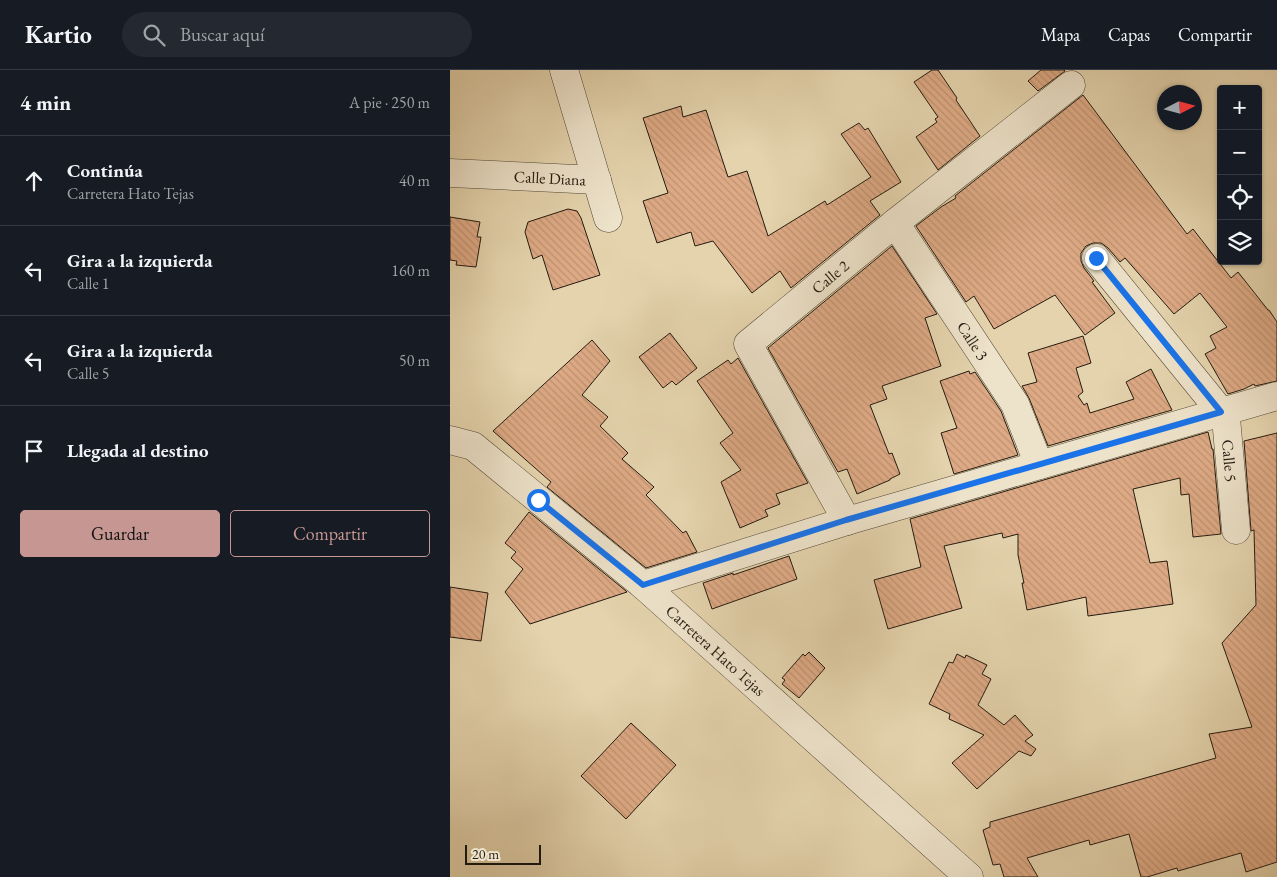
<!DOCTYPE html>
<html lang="es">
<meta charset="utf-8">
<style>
body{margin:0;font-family:"EB Garamond",serif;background:#242831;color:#f1f3f6}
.controls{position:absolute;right:15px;top:15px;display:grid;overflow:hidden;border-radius:5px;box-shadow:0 1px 4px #0004}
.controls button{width:45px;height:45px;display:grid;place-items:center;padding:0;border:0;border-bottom:1px solid #363941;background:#171b24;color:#f1f3f6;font:25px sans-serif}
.compass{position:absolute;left:707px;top:15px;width:45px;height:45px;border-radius:50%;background:#171b24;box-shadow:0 1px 4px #0004;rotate:84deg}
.scale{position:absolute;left:15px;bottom:12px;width:76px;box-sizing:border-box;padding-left:5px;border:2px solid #241b10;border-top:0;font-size:14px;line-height:18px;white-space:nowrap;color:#241b10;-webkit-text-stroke:4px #ede2ca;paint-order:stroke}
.stop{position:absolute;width:15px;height:15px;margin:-11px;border:4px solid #1a73e8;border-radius:50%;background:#fff}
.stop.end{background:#1a73e8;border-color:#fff;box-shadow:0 1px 5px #0008}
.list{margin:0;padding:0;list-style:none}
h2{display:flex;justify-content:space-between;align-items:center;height:65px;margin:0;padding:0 20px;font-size:21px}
h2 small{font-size:16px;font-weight:400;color:#9ea1a6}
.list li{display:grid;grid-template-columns:32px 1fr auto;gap:15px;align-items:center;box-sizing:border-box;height:90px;padding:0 20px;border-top:1px solid #363941}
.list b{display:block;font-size:19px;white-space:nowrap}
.list p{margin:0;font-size:16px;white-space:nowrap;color:#9ea1a6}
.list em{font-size:16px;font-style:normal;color:#9ea1a6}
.actions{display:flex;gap:10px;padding:15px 20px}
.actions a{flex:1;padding:11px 0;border:1px solid #c59692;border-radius:5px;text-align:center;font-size:18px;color:#c59692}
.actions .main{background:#c59692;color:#111}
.icon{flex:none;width:28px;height:28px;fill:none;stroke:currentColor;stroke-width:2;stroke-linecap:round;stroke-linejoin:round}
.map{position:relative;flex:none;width:827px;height:807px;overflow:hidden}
header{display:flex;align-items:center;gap:30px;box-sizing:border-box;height:70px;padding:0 25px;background:#171b24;border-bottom:1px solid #363941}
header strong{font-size:24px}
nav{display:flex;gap:28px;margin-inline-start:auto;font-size:18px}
.search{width:350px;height:45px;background:#242831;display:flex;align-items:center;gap:12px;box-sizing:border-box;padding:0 18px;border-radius:28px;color:#9ea1a6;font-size:19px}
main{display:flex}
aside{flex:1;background:#171b24}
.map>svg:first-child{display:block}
.building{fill:url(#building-back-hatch);stroke:#241b10}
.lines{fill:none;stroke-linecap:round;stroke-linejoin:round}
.minor-casing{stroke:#544937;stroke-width:29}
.minor{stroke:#ede2ca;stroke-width:28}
.route{stroke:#1a73e8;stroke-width:6}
.labels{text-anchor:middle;stroke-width:4.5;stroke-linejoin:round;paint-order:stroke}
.street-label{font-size:16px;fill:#241b10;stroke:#ede2ca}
</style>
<header>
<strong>Kartio</strong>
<div class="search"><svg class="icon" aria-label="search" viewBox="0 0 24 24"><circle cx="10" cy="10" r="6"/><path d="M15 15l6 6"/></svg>Buscar aquí</div>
<nav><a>Mapa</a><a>Capas</a><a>Compartir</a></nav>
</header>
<main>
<aside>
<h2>4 min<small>A pie · 250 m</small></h2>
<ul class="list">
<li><svg class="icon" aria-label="ahead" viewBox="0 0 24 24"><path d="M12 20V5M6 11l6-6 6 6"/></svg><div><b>Continúa</b><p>Carretera Hato Tejas</p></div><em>40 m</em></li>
<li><svg class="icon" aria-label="left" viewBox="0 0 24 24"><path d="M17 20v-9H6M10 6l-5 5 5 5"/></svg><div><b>Gira a la izquierda</b><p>Calle 1</p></div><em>160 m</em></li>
<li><svg class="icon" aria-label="left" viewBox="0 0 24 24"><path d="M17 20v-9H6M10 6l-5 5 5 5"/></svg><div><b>Gira a la izquierda</b><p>Calle 5</p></div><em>50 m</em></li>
<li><svg class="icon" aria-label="arrive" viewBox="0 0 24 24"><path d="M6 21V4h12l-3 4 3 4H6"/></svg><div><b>Llegada al destino</b></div></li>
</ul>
<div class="actions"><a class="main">Guardar</a><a>Compartir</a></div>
</aside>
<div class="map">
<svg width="827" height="807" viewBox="0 0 827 807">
<defs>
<pattern id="building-back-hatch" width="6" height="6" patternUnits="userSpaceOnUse" patternTransform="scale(1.25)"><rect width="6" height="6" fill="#deaa85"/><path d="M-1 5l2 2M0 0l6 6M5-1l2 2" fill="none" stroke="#be9272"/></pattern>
</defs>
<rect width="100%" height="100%" fill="#e4d3ad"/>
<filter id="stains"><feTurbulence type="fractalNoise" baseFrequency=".004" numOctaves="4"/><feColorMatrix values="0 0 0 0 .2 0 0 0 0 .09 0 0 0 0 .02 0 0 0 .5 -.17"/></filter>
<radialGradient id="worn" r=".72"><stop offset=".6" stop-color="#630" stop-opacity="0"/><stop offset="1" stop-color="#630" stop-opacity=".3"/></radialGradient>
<path class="building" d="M 482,0 L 488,0 L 507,28 L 506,30 L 530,66 L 488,100 L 466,67 L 487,52 L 485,49 L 488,47 L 464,12 Z
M 591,0 L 614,0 L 615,1 L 588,21 L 578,11 Z
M 633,25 L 737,164 L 743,159 L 781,208 L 788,202 L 818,240 L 819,240 L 827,252 L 827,311 L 805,316 L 804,314 L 794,319 L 778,324 L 755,284 L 766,278 L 760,266 L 777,257 L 750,223 L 724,244 L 675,188 L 670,192 L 658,178 L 651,173 L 643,173 L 636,176 L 631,183 L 631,191 L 634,198 L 644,211 L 642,212 L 665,243 L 635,265 L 605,225 L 544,259 L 524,226 L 516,232 L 466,156 L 491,137 L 506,128 L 505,126 Z
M 231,36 L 233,47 L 256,40 L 278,107 L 297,101 L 318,166 L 375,131 L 377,135 L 421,107 L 391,64 L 409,53 L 415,60 L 418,58 L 451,112 L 420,131 L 430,145 L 341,218 L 330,201 L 302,223 L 263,171 L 245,176 L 241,162 L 207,173 L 193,131 L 218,123 L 193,48 Z
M 118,139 L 127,141 L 131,148 L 150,205 L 103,220 L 92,185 L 83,189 L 75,162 L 78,152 Z
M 0,147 L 30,152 L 27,167 L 31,167 L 26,197 L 6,195 L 7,191 L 0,190 Z
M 442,176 L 487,244 L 475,248 L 491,296 L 432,316 L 437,329 L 420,335 L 439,384 L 442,383 L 450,404 L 440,409 L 440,410 L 407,424 L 397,399 L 388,402 L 318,278 Z
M 220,263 L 247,298 L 226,315 L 222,311 L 213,318 L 189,287 Z
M 633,266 L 641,293 L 626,298 L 633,322 L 628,326 L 634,335 L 637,333 L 640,343 L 684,329 L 676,312 L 701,299 L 722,340 L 598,376 L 579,328 L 572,316 L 587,312 L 578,283 Z
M 142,270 L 160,291 L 132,325 L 158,347 L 150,356 L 178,383 L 172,389 L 204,417 L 196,425 L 233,463 L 236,461 L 247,482 L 196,498 L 97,417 L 101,412 L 43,361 Z
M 288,288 L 358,413 L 326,424 L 330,434 L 315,440 L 318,446 L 290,458 L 271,412 L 291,400 L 270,373 L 283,363 L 247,311 L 278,290 L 281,294 Z
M 519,301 L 520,304 L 525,302 L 551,341 L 568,385 L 504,404 L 491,363 L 507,358 L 490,311 Z
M 758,362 L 762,379 L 763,379 L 771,464 L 743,467 L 739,424 L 731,425 L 730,408 L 683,419 L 700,493 L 717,491 L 723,534 L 638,546 L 636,527 L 577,540 L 572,513 L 574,513 L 568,485 L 568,464 L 553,468 L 552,463 L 494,476 L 512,538 L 438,559 L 424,510 L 471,497 L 460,449 Z
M 827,363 L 827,792 L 796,802 L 791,783 L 728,801 L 727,798 L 697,807 L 691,807 L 679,764 L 640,775 L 639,770 L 577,788 L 588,807 L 554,807 L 550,794 L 543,795 L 533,760 L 540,757 L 540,752 L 766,688 L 759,664 L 802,657 L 772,573 L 806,535 L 804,460 L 801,461 L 794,371 Z
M 79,442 L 176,521 L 177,522 L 80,554 L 55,522 L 73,499 L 61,488 L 66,482 L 55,473 Z
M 339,486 L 347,509 L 262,539 L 253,513 L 283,503 L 283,505 Z
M 0,517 L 38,523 L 31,571 L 0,567 Z
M 359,582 L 375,598 L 349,628 L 332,614 L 335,610 L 332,608 L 353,584 L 355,586 Z
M 507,584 L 515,588 L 516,585 L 537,595 L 532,604 L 541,609 L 528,635 L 554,655 L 565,645 L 583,665 L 575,671 L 586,679 L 581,686 L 569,681 L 527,719 L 502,693 L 534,665 L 499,649 L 500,644 L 479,634 L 499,592 L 503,593 Z
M 181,653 L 226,695 L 176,749 L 131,706 Z"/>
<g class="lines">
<g class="minor-casing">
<g id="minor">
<path d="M 114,0 L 158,148"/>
<path id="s1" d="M 0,103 L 147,110"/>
<path id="s2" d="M 445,153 L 565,334 L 589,395"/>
<path id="s3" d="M 646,188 L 776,348 L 786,460"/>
<path id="s4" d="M 0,370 L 23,376 L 193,515 L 519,807"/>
<path id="s5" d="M 397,451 L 298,274 L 445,153 L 621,15"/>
<path d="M 193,515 L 397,451 L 827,326"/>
</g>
</g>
<use href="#minor" class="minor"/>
</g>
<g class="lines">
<path class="route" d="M 88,430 L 193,515 L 396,450 L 771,342 L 646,188"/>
</g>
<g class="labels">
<g class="street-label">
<text dy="6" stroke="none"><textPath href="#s1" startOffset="100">Calle Diana</textPath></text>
<text dy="6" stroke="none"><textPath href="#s5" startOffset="309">Calle 2</textPath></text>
<text dy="6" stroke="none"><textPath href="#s2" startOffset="141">Calle 3</textPath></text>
<text dy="6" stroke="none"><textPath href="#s3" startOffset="249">Calle 5</textPath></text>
<text dy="6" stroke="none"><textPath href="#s4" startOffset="341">Carretera Hato Tejas</textPath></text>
</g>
</g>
<rect width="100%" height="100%" filter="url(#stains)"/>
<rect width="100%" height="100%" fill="url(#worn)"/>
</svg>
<div class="controls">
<button>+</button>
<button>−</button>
<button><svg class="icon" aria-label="locate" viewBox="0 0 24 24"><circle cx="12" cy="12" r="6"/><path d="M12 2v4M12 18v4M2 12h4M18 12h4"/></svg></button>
<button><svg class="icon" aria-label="layers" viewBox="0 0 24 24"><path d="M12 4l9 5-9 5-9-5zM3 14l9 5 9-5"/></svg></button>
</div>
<svg class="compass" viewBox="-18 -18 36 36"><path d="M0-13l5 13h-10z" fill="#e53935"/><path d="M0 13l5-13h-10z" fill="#9ea1a6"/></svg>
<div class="scale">20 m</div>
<div class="stop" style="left:88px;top:430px"></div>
<div class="stop end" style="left:646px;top:188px"></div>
</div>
</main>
